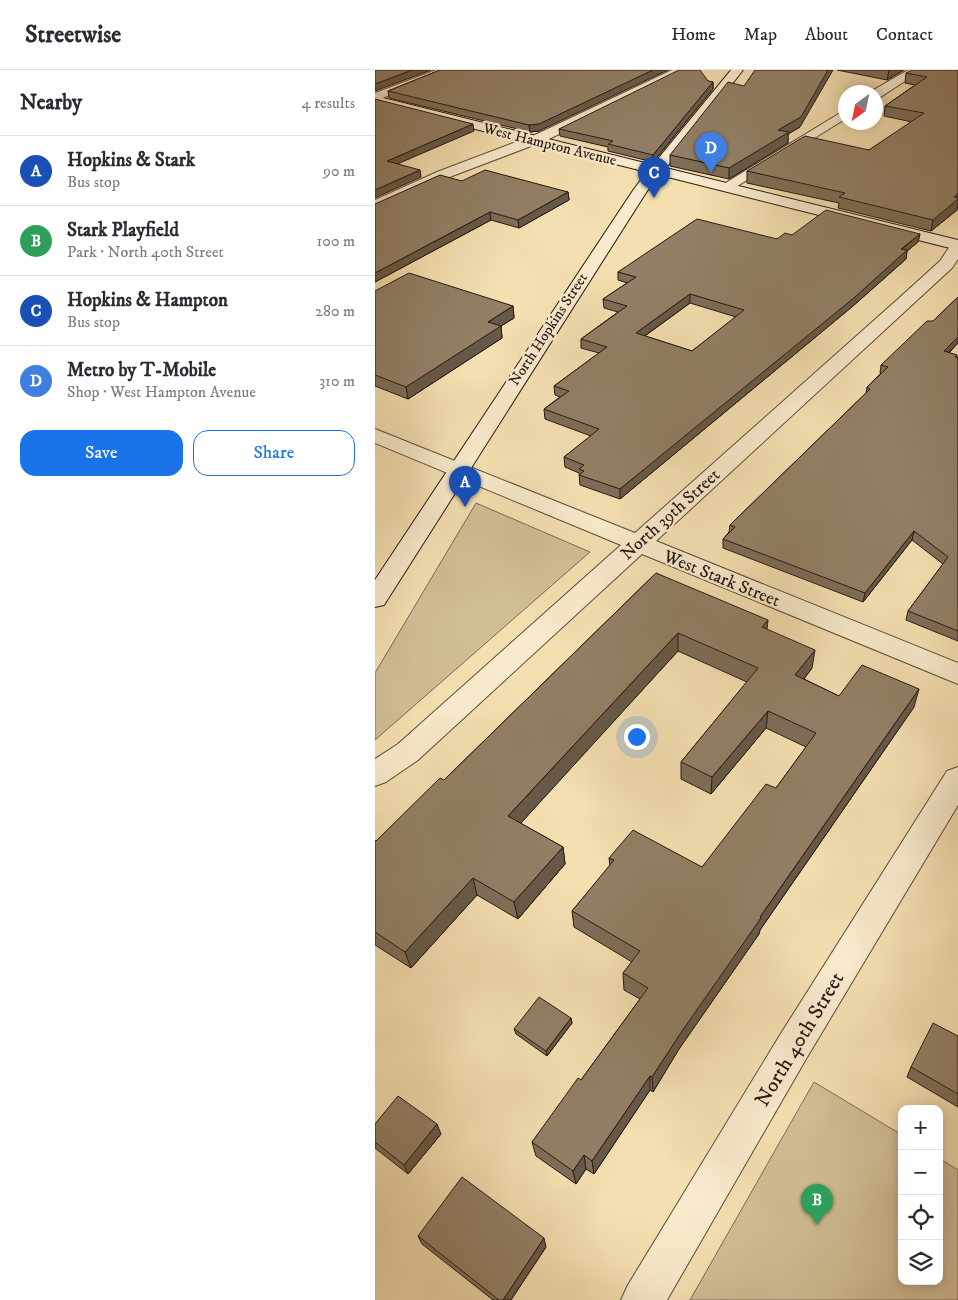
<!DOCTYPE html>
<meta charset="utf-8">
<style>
body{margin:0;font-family:"IM FELL DW Pica",serif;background:#f2f2f3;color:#2b2b33}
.controls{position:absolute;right:15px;bottom:15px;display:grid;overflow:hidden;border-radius:10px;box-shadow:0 2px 12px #0003}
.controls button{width:45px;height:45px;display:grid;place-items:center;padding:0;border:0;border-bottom:1px solid #e1e1e2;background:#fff;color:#2b2b33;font:25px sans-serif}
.compass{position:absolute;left:463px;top:15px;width:45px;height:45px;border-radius:50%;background:#fff;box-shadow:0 2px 12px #0003;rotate:213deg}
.you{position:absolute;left:261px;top:666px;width:18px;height:18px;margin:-12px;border:4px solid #fff;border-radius:50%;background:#1a73e8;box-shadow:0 0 0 8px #1a73e833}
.badge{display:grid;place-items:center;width:32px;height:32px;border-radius:50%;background:#1a73e8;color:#fff;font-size:16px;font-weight:700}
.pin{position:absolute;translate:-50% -41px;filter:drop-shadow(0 1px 2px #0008)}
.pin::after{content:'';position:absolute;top:26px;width:18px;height:15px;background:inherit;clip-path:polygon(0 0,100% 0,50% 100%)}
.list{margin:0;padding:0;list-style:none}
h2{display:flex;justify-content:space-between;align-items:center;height:65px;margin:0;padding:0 20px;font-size:21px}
h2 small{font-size:16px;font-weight:400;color:#7c7c81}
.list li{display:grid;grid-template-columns:32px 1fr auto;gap:15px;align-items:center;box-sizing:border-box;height:70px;padding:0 20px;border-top:1px solid #e1e1e2}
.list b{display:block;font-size:19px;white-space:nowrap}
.list p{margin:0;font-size:16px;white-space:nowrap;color:#7c7c81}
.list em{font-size:16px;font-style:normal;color:#7c7c81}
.actions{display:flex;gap:10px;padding:15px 20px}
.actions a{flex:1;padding:11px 0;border:1px solid #1a73e8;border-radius:15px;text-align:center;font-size:18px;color:#1a73e8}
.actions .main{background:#1a73e8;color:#fff}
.icon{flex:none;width:28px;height:28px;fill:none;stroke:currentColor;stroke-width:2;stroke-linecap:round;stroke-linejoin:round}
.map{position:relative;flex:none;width:583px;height:1230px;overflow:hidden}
header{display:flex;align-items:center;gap:30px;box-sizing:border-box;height:70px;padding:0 25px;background:#fff;border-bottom:1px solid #e1e1e2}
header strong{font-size:24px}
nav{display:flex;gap:28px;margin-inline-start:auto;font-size:18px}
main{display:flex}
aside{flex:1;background:#fff}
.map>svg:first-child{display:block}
.green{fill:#d1bd95;stroke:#7c6a54}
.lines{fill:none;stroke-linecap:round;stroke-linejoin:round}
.street-casing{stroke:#5a4a3a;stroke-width:2}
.secondary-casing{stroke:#271813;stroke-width:2}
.street{fill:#f8eacc;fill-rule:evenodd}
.secondary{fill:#f8eacc;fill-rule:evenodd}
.wall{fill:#7e6d57;stroke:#271813;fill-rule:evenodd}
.shaded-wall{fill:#665947;stroke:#271813}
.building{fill:#927f65;stroke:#271813;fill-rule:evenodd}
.labels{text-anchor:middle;stroke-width:4.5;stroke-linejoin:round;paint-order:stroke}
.far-street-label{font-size:15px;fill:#271813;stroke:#f8eacc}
.street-label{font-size:18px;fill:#271813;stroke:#f8eacc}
.near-street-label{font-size:21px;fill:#271813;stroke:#f8eacc}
</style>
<header>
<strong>Streetwise</strong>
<nav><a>Home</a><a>Map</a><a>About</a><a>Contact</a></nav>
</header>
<main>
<aside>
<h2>Nearby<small>4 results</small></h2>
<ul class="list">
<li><span class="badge" style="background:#1a4fb4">A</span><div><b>Hopkins &amp; Stark</b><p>Bus stop</p></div><em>90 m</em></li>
<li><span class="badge" style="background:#2e9e5b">B</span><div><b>Stark Playfield</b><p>Park · North 40th Street</p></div><em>100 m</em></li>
<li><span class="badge" style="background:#1a4fb4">C</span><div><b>Hopkins &amp; Hampton</b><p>Bus stop</p></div><em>280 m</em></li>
<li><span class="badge" style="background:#3f7fe0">D</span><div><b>Metro by T-Mobile</b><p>Shop · West Hampton Avenue</p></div><em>310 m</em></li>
</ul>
<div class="actions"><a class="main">Save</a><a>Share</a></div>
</aside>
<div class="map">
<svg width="583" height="1230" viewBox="0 0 583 1230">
<rect width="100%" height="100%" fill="#f4dfb0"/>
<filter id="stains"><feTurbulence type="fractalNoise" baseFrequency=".004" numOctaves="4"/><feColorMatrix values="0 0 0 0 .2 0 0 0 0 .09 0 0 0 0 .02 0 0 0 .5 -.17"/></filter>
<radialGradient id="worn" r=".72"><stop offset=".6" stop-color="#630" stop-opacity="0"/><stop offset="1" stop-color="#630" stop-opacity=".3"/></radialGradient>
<path class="green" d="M 101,433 L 215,482 L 0,670 L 0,603 Z
M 439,1012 L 527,1065 L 527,1211 L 564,1211 L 564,1088 L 583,1100 L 583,1230 L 315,1230 Z"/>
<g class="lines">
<g class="street-casing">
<path id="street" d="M 61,0 L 78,0 L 0,31 L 0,23 Z
M 297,0 L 313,0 L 172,70 L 72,108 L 0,141 L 0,130 L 62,102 L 162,64 Z
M 533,0 L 547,0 L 504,28 L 500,29 L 500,22 L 495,22 Z
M 470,40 L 470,49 L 356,120 L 351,121 L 344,117 Z
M 583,171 L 583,189 L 577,198 L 281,471 L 583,593 L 583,614 L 267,484 L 43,690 L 11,712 L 0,716 L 0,689 L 23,674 L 246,475 L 0,373 L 0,359 L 260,463 L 523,229 L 565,191 L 577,173 Z
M 583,697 L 583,735 L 431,989 L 292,1230 L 246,1230 L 253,1215 L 405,965 L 572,701 Z"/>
</g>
<g class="secondary-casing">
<path id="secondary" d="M 356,0 L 368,0 L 291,98 L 583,170 L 583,180 L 285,105 L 272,121 L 9,535 L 0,537 L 0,510 L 259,119 L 272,102 L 0,34 L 0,26 L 278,95 Z"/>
</g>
<use href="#street" class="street"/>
<use href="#secondary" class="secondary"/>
</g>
<path class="wall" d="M 65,0 L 164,61 L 155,62 L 14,28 L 13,21 Z
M 462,0 L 529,0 L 512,10 Z
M 583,0 L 583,134 L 582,140 L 556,161 L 463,138 L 464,133 L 372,113 L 372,101 L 494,80 L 537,52 L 509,46 L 510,36 L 540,15 L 530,13 L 531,3 Z
M 333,11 L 338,12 L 338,19 L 278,92 L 233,81 L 233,77 L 185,66 L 184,59 Z
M 425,57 L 413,64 L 413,73 L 354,109 L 295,96 L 295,85 Z
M 87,111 L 193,122 L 194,130 L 144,158 L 116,150 L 0,212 L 0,134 Z
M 545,164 L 543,172 L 532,181 L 531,189 L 478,236 L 245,429 L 205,415 L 204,403 L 190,397 L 189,387 L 216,366 L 170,349 L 169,339 L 185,327 L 180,325 L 179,316 L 224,283 L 206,278 L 206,269 L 243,242 L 229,238 L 228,229 L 252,213 L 243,210 L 243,202 L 402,169 L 417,165 ZM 315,233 L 361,247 L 317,281 L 270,266 Z
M 0,221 L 138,236 L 139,248 L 126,256 L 127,268 L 33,329 L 0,316 Z
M 583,227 L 583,273 L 574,283 L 582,285 L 582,288 L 583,288 L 583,571 L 531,550 L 533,541 L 568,494 L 537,470 L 488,532 L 348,478 L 348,469 L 354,462 L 355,455 L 491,323 L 492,317 L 506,303 L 505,303 L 506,295 L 558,251 Z
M 281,503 L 392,560 L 437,598 L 429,609 L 464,626 L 539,637 L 385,860 L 384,864 L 304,979 L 278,1022 L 275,1020 L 219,1104 L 211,1099 L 201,1114 L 161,1086 L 157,1072 L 206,1010 L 265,929 L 249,920 L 248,903 L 257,892 L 199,857 L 197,841 L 235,796 L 234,788 L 327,797 L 401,718 L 431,677 L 391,658 L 336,724 L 306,709 L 306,692 L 372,612 L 303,581 L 145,753 L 188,777 L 190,794 L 143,849 L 102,825 L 36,898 L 0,875 L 0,770 L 1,771 L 69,710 Z
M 196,948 L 197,953 L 172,986 L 141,964 L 139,959 Z
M 583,966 L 583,1037 L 532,1007 L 536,997 Z
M 0,1054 L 66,1064 L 33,1104 L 0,1078 Z
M 43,1166 L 171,1177 L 136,1230 L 118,1230 L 47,1174 Z"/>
<path class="shaded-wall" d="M 37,0 L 56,0 L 0,21 L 0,14 Z
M 278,0 L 293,0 L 164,61 L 155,62 L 154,55 Z
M 453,0 L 458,0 L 425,57 L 413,64 L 413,73 L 354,109 L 354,98 L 403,60 Z
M 514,0 L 529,0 L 512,10 Z
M 338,12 L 338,19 L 278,92 L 278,85 Z
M 98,54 L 99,61 L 13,98 L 12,91 Z
M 45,100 L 46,107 L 0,128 L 0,120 Z
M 193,122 L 194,130 L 144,158 L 143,150 Z
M 583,123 L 583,134 L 582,140 L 556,161 L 558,150 Z
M 115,142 L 116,150 L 0,212 L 0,203 Z
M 545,164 L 543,172 L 532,181 L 531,189 L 478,236 L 245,429 L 245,419 Z
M 315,224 L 315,233 L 261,272 L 261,263 Z
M 138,236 L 139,248 L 126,256 L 127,268 L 33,329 L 31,317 L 113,252 Z
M 583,267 L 583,273 L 567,289 L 569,281 Z
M 539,461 L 537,470 L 488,532 L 490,523 Z
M 393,550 L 391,568 L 387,557 Z
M 303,563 L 303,581 L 136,764 L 133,746 Z
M 440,580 L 437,598 L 418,623 L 420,605 Z
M 544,619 L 539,637 L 385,860 L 384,864 L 304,979 L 278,1022 L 277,1007 L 305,964 L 385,847 Z
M 393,641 L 391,658 L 336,724 L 337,707 Z
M 188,777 L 190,794 L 143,849 L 139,832 Z
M 98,808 L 102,825 L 36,898 L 30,882 Z
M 196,948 L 197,953 L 172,986 L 171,981 Z
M 275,1006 L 275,1020 L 219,1104 L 217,1091 Z
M 62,1054 L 66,1064 L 33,1104 L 29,1095 Z
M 209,1085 L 211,1099 L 201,1114 L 198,1101 Z
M 169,1168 L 171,1177 L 136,1230 L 128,1230 Z"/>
<path class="building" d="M 0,0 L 37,0 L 0,14 Z
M 65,0 L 278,0 L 164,54 L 154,55 L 13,21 Z
M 304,0 L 325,0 L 333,11 L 338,12 L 278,85 L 233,74 L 238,71 L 184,59 Z
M 380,0 L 453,0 L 426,47 L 403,60 L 414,62 L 354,98 L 295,85 L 353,12 L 369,16 Z
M 537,0 L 583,0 L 583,123 L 579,127 L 583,128 L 583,129 L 558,150 L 464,127 L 470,123 L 372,101 L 430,66 L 494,80 L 549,43 L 510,36 L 552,7 L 531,3 Z
M 0,29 L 98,54 L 12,91 L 45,100 L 0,120 Z
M 110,100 L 193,122 L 143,150 L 115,142 L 0,203 L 0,134 L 65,105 L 87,111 Z
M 451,140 L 545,164 L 526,179 L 532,180 L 480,227 L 245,419 L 204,405 L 209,401 L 204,399 L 209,395 L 189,387 L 224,359 L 169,339 L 194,321 L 179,316 L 232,277 L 206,269 L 252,236 L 228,229 L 261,207 L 243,202 L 322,149 L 402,169 L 410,163 L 417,165 ZM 315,224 L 369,240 L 317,281 L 261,263 Z
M 34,203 L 138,236 L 113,252 L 126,256 L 31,317 L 0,305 L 0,221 Z
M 583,227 L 583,267 L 569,281 L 582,285 L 580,287 L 583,288 L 583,561 L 533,541 L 573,487 L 539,461 L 490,523 L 348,469 L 360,457 L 355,455 L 495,319 L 492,317 L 513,297 L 506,295 L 552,251 L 558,251 Z
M 281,503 L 393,550 L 387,557 L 440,580 L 420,605 L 464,626 L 487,595 L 544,619 L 385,847 L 386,848 L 305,964 L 277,1007 L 275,1006 L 217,1091 L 209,1085 L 198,1101 L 157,1072 L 203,1008 L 206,1010 L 273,918 L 248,903 L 265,881 L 197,841 L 239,790 L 234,788 L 258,760 L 327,797 L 391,714 L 401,718 L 441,663 L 393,641 L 337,707 L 306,692 L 383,598 L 303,563 L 133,746 L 188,777 L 139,832 L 98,808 L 30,882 L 0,862 L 0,770 L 1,771 L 65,708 L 69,710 Z
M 164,927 L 196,948 L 171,981 L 139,959 Z
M 558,953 L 583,966 L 583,1024 L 536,997 Z
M 23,1026 L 62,1054 L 29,1095 L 0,1072 L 0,1054 Z
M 87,1107 L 169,1168 L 128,1230 L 124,1230 L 43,1166 Z"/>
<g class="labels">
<g class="far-street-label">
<text transform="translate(175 74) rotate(14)" y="5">West Hampton Avenue</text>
<text transform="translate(173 259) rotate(-57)" y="5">North Hopkins Street</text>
</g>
<g class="street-label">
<text transform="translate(295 444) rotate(-42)" y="6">North 39th Street</text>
<text transform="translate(347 508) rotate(22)" y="6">West Stark Street</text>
</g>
<g class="near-street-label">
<text transform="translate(424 969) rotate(-59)" y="7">North 40th Street</text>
</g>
</g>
<rect width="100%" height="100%" filter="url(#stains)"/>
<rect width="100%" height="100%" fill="url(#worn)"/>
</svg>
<div class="controls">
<button>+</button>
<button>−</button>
<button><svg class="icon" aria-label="locate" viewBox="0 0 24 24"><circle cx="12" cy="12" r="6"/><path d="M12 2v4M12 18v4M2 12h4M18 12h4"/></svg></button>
<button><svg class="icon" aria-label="layers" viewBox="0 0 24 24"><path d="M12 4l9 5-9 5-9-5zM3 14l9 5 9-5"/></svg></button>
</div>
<svg class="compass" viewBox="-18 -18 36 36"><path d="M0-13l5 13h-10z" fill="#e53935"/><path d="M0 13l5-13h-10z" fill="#7c7c81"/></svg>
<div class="you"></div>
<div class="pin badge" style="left:90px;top:437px;background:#1a4fb4">A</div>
<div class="pin badge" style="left:442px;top:1155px;background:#2e9e5b">B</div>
<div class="pin badge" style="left:279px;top:128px;background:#1a4fb4">C</div>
<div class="pin badge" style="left:336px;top:103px;background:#3f7fe0">D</div>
</div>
</main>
